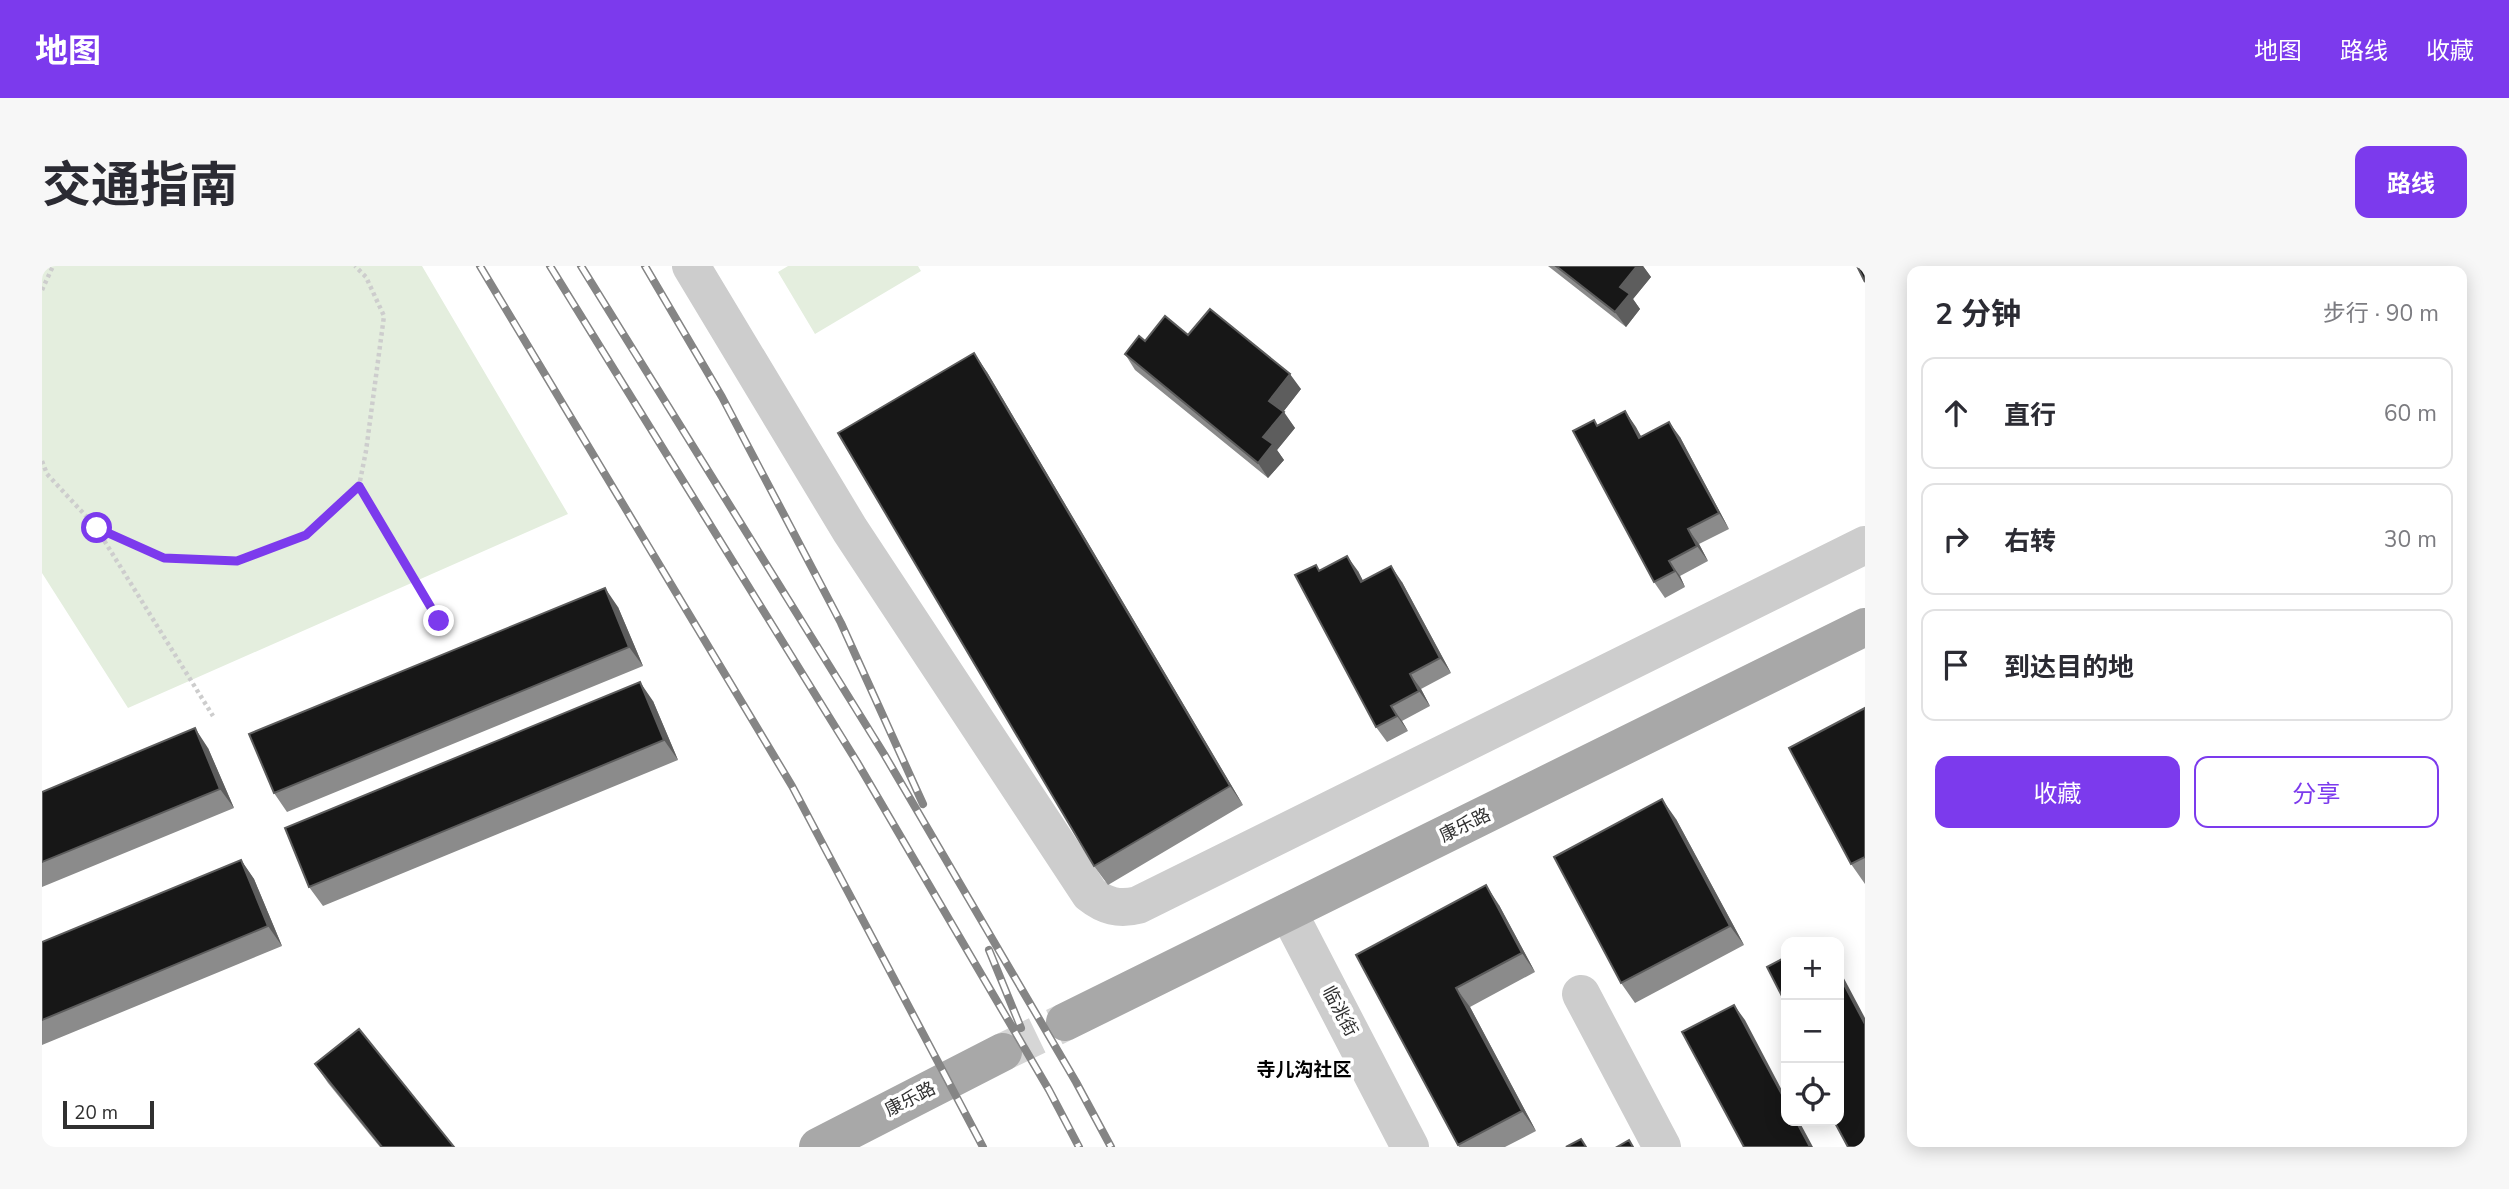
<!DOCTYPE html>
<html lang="zh">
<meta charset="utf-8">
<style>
body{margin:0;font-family:"Nunito Sans","Noto Sans SC",sans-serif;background:#f7f7f7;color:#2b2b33}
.controls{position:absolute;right:21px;bottom:21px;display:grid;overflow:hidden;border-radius:14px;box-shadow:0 4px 18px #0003}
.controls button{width:63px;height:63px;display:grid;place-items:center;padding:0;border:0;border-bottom:2px solid #e1e1e2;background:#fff;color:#2b2b33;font:35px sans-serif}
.scale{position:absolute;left:21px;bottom:18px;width:91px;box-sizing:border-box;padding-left:7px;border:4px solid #303030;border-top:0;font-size:19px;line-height:24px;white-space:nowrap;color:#303030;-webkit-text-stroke:5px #fff;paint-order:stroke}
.stop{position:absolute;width:21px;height:21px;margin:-16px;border:5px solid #7c3aed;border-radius:50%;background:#fff}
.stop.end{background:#7c3aed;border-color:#fff;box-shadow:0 2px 7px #0008}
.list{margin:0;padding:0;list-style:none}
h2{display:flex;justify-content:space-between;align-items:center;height:91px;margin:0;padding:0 28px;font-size:30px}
h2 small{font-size:23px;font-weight:400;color:#7c7c81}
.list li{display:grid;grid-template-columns:46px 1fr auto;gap:21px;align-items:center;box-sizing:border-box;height:112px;margin:0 14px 14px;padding:0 14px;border:2px solid #e1e1e2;border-radius:14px}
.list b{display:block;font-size:26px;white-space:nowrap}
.list em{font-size:23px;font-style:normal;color:#7c7c81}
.actions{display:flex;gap:14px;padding:21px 28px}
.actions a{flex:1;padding:16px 0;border:2px solid #7c3aed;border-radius:14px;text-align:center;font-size:24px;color:#7c3aed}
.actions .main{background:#7c3aed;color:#fff}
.icon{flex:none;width:38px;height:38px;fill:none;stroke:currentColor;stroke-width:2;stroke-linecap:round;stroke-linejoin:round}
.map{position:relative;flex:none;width:1823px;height:881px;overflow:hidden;border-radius:14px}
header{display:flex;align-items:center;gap:42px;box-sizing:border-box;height:98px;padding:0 35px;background:#7c3aed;color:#fff}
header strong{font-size:33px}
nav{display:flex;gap:38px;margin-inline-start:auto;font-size:24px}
.intro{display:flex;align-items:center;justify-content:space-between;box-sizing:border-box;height:168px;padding:0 42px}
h1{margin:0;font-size:49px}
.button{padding:18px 32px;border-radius:14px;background:#7c3aed;color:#fff;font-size:24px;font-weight:700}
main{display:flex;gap:42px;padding:0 42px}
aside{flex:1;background:#fff;border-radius:14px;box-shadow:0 4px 18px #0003}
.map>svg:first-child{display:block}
.green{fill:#e4eede}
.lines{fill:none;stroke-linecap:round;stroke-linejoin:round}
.major-tunnel{stroke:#d6d6d6;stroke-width:38;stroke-dasharray:38 19;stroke-linecap:butt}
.path{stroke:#cdcdcd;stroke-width:4.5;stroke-dasharray:3.5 3.5;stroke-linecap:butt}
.minor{stroke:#cdcdcd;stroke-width:38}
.major{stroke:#a8a8a8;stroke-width:38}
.rail-casing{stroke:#858585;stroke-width:8}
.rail{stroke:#fff;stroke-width:5;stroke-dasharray:16;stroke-linecap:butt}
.wall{fill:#8b8b8b}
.shaded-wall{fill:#5d5d5d}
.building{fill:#171717;stroke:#5d5d5d;stroke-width:2}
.route{stroke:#7c3aed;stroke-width:9}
.labels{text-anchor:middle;stroke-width:7;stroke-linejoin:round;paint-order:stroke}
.street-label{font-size:18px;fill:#303030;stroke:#fff}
.neighbourhood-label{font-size:19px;font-weight:bold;fill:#000;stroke:#fff}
</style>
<header>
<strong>地图</strong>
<nav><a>地图</a><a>路线</a><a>收藏</a></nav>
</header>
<div class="intro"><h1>交通指南</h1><a class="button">路线</a></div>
<main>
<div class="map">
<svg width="1823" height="881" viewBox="0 0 1823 881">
<rect width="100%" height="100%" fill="#fff"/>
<path class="green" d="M 8,0 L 380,0 L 526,248 L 86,442 L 0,307 L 0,5 Z
M 746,0 L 876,0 L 879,5 L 773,68 L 736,6 Z"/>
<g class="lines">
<path class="major-tunnel" d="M 961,786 L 1023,756"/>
<path class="path" d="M 0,24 L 11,0
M 0,195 L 5,208 L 55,262 L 122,292 L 195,295 L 264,269 L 317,220 L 324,185 L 342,50 L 324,11 L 313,0
M 317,220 L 397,355
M 55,263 L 171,450"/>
<path class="minor" d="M 649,0 L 808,264 L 1048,628 C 1063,640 1077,644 1096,639 L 1823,279
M 1246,646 L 1368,881
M 1539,728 L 1620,881"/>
<path class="major" d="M 1023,756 L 1823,361
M 776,881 L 961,786"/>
<g class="rail-casing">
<path id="rail" d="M 438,0 L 750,520 L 941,881
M 508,0 L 815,496 L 1007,824 L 1037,881
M 539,0 L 842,488 L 1034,816 L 1069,881
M 603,0 L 680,131 L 799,357 L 881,538
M 947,684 L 979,762"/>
</g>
<use href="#rail" class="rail"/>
</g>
<path class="wall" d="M 1506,0 L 1601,0 L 1609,11 L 1591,33 L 1598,43 L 1584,61 Z
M 1146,69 L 1259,123 L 1241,146 L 1253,162 L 1235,184 L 1242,194 L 1226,212 L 1093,104 L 1083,88 L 1103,75 Z
M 945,106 L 1201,539 L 1066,619 L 1052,600 Z
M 1583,145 L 1599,170 L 1638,171 L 1687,263 L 1657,278 L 1666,295 L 1638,310 L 1643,321 L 1623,332 L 1612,316 L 1556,160 Z
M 1278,304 L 1316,305 L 1321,315 L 1360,316 L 1409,407 L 1379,423 L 1388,440 L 1360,455 L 1366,465 L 1345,476 L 1334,461 Z
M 576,341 L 601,400 L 245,546 L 232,527 Z
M 611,435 L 636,494 L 281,640 L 267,621 Z
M 1823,442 L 1823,618 L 1809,598 Z
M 166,482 L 192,542 L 0,621 L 0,526 Z
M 1634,553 L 1702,679 L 1593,737 L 1579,717 Z
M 199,594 L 212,613 L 240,680 L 0,779 L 0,676 Z
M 1457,639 L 1493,706 L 1428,741 L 1494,865 L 1463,881 L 1417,881 L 1314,689 Z
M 273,798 L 412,881 L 338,881 L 286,817 Z"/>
<path class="shaded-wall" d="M 1595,0 L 1601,0 L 1609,11 L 1591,33 L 1598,43 L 1584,61 L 1573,46 L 1578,21 Z
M 932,87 L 945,106 L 1201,539 L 1188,520 Z
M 1248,108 L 1259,123 L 1238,150 L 1227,135 Z
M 1583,145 L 1594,161 L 1608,187 L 1597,172 Z
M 1242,146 L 1253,162 L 1235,184 L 1242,194 L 1226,212 L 1216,197 L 1221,171 Z
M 1627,156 L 1638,171 L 1687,263 L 1677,247 Z
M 1646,263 L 1657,278 L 1666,295 L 1655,280 Z
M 1305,290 L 1316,305 L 1330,332 L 1319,316 Z
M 1627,295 L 1638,310 L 1643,321 L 1633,305 Z
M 1349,300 L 1360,316 L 1409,407 L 1398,392 Z
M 563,322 L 576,341 L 601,400 L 587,381 Z
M 1368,408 L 1379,423 L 1388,440 L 1377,425 Z
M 598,416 L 611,435 L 636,494 L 622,474 Z
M 1349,440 L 1360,455 L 1366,465 L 1355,450 Z
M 153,462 L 166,482 L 192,542 L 178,523 Z
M 1620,533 L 1634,553 L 1702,679 L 1688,660 Z
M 199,594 L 212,613 L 240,680 L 226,660 Z
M 1444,619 L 1457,639 L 1493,706 L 1480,687 Z
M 1797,703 L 1823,752 L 1823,758 L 1797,709 Z
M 1414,722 L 1428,741 L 1494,865 L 1480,845 Z
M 1692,739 L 1703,754 L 1744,832 L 1744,836 Z
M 1754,855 L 1757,855 L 1771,881 L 1768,881 Z"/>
<path class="building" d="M 1514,0 L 1595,0 L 1578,21 L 1588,28 L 1573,46 Z
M 1815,0 L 1823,0 L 1823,16 Z
M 1168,43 L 1248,108 L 1227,135 L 1242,146 L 1221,171 L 1231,178 L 1216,197 L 1083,88 L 1097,70 L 1103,75 L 1123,50 L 1146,69 Z
M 932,87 L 1188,520 L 1052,600 L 796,167 Z
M 1583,145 L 1597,172 L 1627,156 L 1677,247 L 1646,263 L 1655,280 L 1627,295 L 1633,305 L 1612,316 L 1531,165 L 1552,154 L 1555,160 Z
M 1305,290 L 1319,316 L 1349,300 L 1398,392 L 1368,408 L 1377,425 L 1349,440 L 1355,450 L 1334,461 L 1253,309 L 1274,299 L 1277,305 Z
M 563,322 L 587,381 L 232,527 L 207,468 Z
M 598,416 L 622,474 L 267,621 L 243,562 Z
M 1823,442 L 1823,591 L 1809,598 L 1747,482 Z
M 153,462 L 178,523 L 0,596 L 0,526 Z
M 1620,533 L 1688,660 L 1579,717 L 1512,591 Z
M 199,594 L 226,660 L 0,754 L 0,676 Z
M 1444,619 L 1480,687 L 1414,722 L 1480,845 L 1416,879 L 1314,689 Z
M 1744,691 L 1744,738 L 1725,701 Z
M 1797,709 L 1823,758 L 1823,881 L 1806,881 L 1792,855 L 1797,855 Z
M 1692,739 L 1744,836 L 1744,855 L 1754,855 L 1768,881 L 1702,881 L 1640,766 Z
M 317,763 L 412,881 L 340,881 L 273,798 Z
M 1539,873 L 1544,881 L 1524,881 Z
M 1587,874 L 1591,881 L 1575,881 Z"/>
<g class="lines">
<path class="route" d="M 55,262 L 122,292 L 195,295 L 264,269 L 317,220 L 397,355"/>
</g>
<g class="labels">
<g class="street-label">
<text transform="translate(1423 559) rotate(-26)" y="6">康乐路</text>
<text transform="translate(1298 745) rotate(62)" y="6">临洮街</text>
<text transform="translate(868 833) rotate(-27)" y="6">康乐路</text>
</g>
<g class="neighbourhood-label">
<text x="1262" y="810">寺儿沟社区</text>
</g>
</g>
</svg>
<div class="controls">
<button>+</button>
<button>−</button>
<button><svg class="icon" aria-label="locate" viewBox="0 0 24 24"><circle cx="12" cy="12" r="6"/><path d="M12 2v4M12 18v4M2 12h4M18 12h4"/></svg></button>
</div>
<div class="scale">20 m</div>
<div class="stop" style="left:55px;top:262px"></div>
<div class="stop end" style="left:397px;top:355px"></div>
</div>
<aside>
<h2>2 分钟<small>步行 · 90 m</small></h2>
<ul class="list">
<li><svg class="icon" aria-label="ahead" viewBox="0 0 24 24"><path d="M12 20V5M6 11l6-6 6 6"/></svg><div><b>直行</b></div><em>60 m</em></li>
<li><svg class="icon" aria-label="right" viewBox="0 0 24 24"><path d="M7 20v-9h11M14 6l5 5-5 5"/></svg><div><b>右转</b></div><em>30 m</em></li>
<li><svg class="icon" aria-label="arrive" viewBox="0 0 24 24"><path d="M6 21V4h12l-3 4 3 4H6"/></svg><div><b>到达目的地</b></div></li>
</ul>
<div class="actions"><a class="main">收藏</a><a>分享</a></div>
</aside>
</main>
